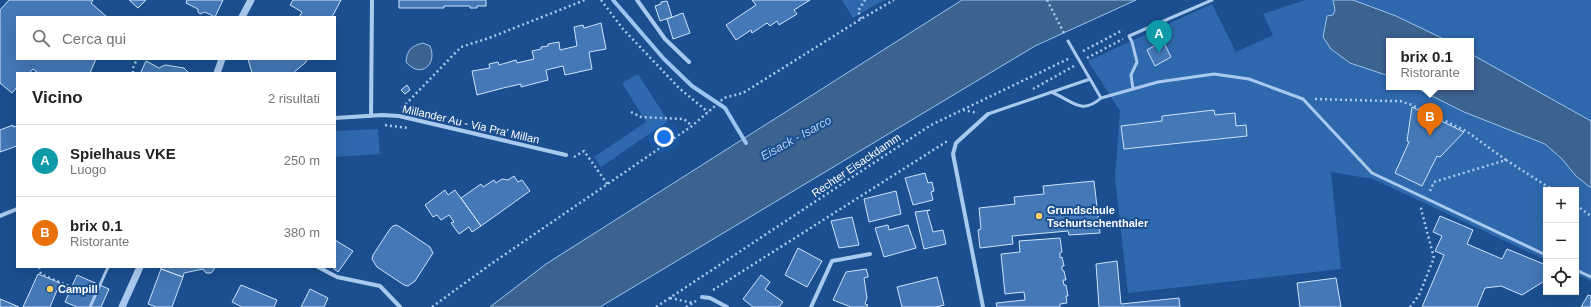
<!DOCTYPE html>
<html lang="it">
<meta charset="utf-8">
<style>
body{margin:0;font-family:Helvetica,sans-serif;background:#f6f6f6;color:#222}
.controls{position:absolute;right:12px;bottom:12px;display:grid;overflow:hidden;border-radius:0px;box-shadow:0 4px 16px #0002}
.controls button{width:36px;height:36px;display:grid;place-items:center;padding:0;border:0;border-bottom:1px solid #e0e0e0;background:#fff;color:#222;font:20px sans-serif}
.you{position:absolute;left:664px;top:137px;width:14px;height:14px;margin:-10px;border:3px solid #fff;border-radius:50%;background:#1a73e8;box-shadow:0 0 0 6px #1a73e833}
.badge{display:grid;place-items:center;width:26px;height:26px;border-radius:50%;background:#0f766e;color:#fff;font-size:13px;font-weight:700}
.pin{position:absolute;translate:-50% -33px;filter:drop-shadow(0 1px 2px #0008)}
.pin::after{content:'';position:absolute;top:21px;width:14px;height:12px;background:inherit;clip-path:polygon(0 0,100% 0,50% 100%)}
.popup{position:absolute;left:1386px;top:38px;width:88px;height:52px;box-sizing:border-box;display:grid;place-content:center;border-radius:0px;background:#fff;filter:drop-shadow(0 1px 3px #0005);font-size:13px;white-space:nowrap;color:#767676}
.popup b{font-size:15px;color:#222}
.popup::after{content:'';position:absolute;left:50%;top:100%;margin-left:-8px;border:8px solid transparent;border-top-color:#fff}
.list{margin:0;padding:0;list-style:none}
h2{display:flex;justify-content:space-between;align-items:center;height:52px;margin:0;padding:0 16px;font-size:17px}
h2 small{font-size:13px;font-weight:400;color:#767676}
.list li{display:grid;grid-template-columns:26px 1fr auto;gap:12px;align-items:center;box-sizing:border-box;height:72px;padding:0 16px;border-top:1px solid #e0e0e0}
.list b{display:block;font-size:15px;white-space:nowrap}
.list p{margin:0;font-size:13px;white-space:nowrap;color:#767676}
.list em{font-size:13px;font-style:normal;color:#767676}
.icon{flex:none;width:22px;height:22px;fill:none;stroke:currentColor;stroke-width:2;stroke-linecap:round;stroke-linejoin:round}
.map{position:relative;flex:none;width:1591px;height:307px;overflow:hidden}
.search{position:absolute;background:#fff;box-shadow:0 4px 16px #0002;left:16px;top:16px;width:320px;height:44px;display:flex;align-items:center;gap:10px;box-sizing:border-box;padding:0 14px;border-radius:0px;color:#767676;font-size:15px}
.panel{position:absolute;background:#fff;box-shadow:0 4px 16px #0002;left:16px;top:72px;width:320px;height:196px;border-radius:0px}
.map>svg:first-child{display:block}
.green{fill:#2e69ad;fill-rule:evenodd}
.water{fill:#3c6290;stroke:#9cc4f0}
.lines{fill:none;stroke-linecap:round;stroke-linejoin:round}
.stream{stroke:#9cc4f0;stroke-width:4}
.building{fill:#4478b7;stroke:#cfe3fa}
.path{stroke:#a9c9ee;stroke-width:2.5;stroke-dasharray:2 3;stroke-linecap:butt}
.service{stroke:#a9c9ee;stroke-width:3}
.minor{stroke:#a9c9ee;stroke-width:4}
.tertiary{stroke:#a9c9ee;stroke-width:7}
.poi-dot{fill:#ffd166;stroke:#1b4f8f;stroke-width:1.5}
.labels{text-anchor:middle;stroke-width:4;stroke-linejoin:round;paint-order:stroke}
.street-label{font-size:11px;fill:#fff;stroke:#1b4f8f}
.poi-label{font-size:11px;font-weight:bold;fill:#fff;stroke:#1b4f8f;text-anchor:start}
.water-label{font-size:12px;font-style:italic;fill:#b5d3f5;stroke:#1b4f8f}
</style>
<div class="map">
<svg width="1591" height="307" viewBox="0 0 1591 307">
<rect width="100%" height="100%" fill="#1b4f8f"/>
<path class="green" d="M 842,0 L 884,0 L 853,18 Z
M 1305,0 L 1591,0 L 1591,281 L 1576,274 L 1576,190 L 1546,190 L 1546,260 L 1373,179 L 1331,172 L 1341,269 L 1128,293 L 1115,178 L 1120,111 L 1088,61 L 1212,4 L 1236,52 L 1273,35 L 1263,14 ZM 1389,41 L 1471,41 L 1471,87 L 1389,87 Z
M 638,74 L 668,121 L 601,167 L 594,157 L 646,122 L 622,83 Z
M 378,129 L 380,154 L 335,157 L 335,131 Z"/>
<path class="water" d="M 962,0 L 1136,0 L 1035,46 L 600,307 L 490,307 L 546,264 Z
M 1333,0 L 1353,0 L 1396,16 L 1448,41 L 1389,41 L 1389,76 L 1350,63 L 1331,49 L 1323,37 L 1327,16 L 1333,15 L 1335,10 Z
M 423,43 L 430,46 C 438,65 420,79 406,62 C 407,50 411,46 423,43 Z
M 1471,54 L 1591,121 L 1591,188 L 1576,176 L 1562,159 L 1545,144 L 1464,112 L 1414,87 L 1471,87 Z"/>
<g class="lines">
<path class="stream" d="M 613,0 L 664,59 L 692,86 L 725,108 L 746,143"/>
</g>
<path class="building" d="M 9,0 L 93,0 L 91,3 L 107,17 L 17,17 L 17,59 L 96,59 L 90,73 L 38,73 L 33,69 L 29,73 L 17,73 L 17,87 L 12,93 L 0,83 L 0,10 Z
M 129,0 L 146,0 L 138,8 Z
M 187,0 L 223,0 L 215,17 L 205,12 L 200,14 L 198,12 L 198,9 L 186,3 Z
M 293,0 L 341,0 L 332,17 L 299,17 L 302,12 L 290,5 Z
M 399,0 L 486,0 L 486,6 L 477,6 L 477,8 L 470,8 L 470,6 L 444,6 L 444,8 L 399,8 Z
M 752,0 L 810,0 L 794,10 L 797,14 L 779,25 L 777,21 L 770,26 L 767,23 L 752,33 L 751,30 L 736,40 L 726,25 L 756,5 Z
M 667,1 L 672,17 L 660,21 L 655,6 L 661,4 L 661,2 Z
M 683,13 L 690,33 L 673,39 L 667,19 Z
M 601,23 L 606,49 L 589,52 L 592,69 L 565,75 L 563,66 L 546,70 L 548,80 L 521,87 L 521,84 L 503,88 L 477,95 L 472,71 L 490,68 L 489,64 L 498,62 L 499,65 L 516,60 L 517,63 L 534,59 L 532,51 L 541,49 L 541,47 L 548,46 L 548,44 L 559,42 L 560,50 L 577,46 L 574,27 L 583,25 L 584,28 Z
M 1163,41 L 1171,57 L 1155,66 L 1147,50 Z
M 248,59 L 308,59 L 305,63 L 293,73 L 252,73 Z
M 146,61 L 159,68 L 165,65 L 184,68 L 189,73 L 142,73 L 141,72 Z
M 407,85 L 410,90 L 405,94 L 401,90 Z
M 1412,107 L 1464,132 L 1440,157 L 1437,156 L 1422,186 L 1395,173 L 1409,142 L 1407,141 Z
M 1214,110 L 1215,115 L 1235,113 L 1236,126 L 1246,125 L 1247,136 L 1124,149 L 1121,126 L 1162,121 L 1162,116 Z
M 13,125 L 13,127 L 17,126 L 17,146 L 0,152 L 0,130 Z
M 925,173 L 928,183 L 932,182 L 934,191 L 931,192 L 933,200 L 913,205 L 905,178 Z
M 514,176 L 518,182 L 522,180 L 530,191 L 481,226 L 461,198 L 481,184 L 483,187 L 494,180 L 496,183 L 502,179 L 508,180 Z
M 1094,181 L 1100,233 L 1069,235 L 1068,231 L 1012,236 L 1013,244 L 980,248 L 978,230 L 981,229 L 979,208 L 1015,204 L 1014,197 L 1044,194 L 1043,186 Z
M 445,190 L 448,195 L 455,190 L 481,226 L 472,232 L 469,227 L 459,234 L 451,223 L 454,222 L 449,215 L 441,220 L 437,215 L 433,217 L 425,205 Z
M 896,191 L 901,214 L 869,222 L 864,199 Z
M 930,210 L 927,211 L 933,232 L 943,230 L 946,244 L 924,249 L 915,212 Z
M 1440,216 L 1473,230 L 1467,244 L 1502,259 L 1507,249 L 1546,265 L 1546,280 L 1522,295 L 1501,286 L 1485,288 L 1477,307 L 1422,307 L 1444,255 L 1435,251 L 1442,236 L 1433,232 Z
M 852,217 L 859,245 L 839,248 L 831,221 Z
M 396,225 L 400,227 L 430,247 L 433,253 L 415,281 L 408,286 L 404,285 L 377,267 L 372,259 L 373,255 L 390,229 L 393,226 Z
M 888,225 L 889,230 L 908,225 L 916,248 L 884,257 L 875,228 Z
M 1060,238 L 1062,252 L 1060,253 L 1060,258 L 1062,257 L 1064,266 L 1062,266 L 1062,270 L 1064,271 L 1066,280 L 1063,280 L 1064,285 L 1066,285 L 1068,296 L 1066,296 L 1067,303 L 1060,304 L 1060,307 L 997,307 L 996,303 L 1025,300 L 1024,292 L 1005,294 L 1001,254 L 1020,252 L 1019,241 Z
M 335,240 L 353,251 L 338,272 L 332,267 L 335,267 Z
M 798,248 L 822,261 L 807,287 L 785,275 Z
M 1117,261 L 1121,304 L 1179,298 L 1180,307 L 1099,307 L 1096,264 Z
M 161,267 L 215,267 L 215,268 L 211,273 L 206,273 L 203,269 L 184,273 L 183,277 L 161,269 Z
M 161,269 L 183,277 L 172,307 L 156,307 L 148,304 Z
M 866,269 L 868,275 L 868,277 L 864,278 L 867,298 L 865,304 L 868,305 L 867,307 L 851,307 L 833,300 L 846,272 Z
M 38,274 L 60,283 L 50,307 L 23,307 Z
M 77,275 L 109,289 L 101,307 L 77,307 L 65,302 Z
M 761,275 L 770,282 L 765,289 L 783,302 L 779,307 L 753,307 L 743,299 Z
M 937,277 L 944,305 L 936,307 L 902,307 L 897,287 Z
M 1336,278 L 1341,307 L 1300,307 L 1297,283 Z
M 241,285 L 277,300 L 274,307 L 242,307 L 232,302 Z
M 310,289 L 328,298 L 324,307 L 301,307 Z
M 1588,295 L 1591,296 L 1591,307 L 1581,307 Z
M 0,299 L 19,307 L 0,307 Z"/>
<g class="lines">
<path class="path" d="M 601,0 L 623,29 L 679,88 L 708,112
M 1047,0 L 1065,35
M 861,19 L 858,11 L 865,0
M 1083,51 L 1123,30
M 1087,58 L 1123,39
M 133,73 L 133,68 L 137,59
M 1033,89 L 1074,66
M 1315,99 L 1387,101 L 1400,101 L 1412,105 L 1466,131 L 1506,160
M 402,108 L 461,47 L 489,38 L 585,0
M 963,110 L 978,113
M 631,112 L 641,117 L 684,119 L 692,126
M 385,125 L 408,128
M 574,157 L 584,151 L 608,185
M 1430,191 L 1434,182 L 1506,160 L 1553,190
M 1576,205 L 1591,216
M 39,267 L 41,274 L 71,287
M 713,290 L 949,140
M 670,298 L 693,303
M 432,307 L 491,264 L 692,126 L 724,98 L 743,93 L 861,19 L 894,0
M 656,307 L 931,125 L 1070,58
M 686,307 L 696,301
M 1410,307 L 1419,295 L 1434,258 L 1421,209 L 1423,205"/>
<path class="service" d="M 1068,41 L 1101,98 L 1158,82 L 1214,74 L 1249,79 L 1303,99 L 1372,173 L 1546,255
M 1133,89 L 1131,75 L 1137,62 L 1132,42 L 1129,36 L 1212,0
M 1051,92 C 1072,100 1081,116 1101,98
M 988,114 L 1090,79
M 1576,270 L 1591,277
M 90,307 L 108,267"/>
<path class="minor" d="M 637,0 L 665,39 L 689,62
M 371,116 L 372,0
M 335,118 L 382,115 L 399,116 L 566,155
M 0,216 L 17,209
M 318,267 L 337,277 L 380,286 L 400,307
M 702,297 L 710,298 L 727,307
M 811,307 L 832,261 L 870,254
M 983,307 L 953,154 L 956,143 L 988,114"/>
<path class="tertiary" d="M 242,17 L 251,0
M 217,73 L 222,59
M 122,307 L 140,267"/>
</g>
<g class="poi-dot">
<circle cx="1039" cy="216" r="4"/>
<circle cx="50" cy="289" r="4"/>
</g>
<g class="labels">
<g class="street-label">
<text transform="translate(471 124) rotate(13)" y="4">Millander Au - Via Pra' Millan</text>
<text transform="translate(856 165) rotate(-34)" y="4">Rechter Eisackdamm</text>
</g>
<g class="poi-label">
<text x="1047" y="214">Grundschule<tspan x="1047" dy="13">Tschurtschenthaler</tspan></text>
<text x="58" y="293">Campill</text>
</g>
<g class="water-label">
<text transform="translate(796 138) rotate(-29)" y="4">Eisack - Isarco</text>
</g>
</g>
</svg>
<div class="controls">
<button>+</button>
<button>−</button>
<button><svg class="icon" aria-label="locate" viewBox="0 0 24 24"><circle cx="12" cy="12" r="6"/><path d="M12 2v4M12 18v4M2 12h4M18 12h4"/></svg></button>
</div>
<div class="you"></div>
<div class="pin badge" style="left:1159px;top:53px;background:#0f9aa8">A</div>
<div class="pin badge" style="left:1430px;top:136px;background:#e8710a">B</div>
<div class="popup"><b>brix 0.1</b>Ristorante</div>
<div class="search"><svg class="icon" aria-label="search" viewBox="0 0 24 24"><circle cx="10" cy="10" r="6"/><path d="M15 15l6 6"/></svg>Cerca qui</div>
<section class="panel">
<h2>Vicino<small>2 risultati</small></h2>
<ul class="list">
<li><span class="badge" style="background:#0f9aa8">A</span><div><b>Spielhaus VKE</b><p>Luogo</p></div><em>250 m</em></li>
<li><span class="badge" style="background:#e8710a">B</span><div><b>brix 0.1</b><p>Ristorante</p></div><em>380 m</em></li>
</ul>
</section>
</div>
